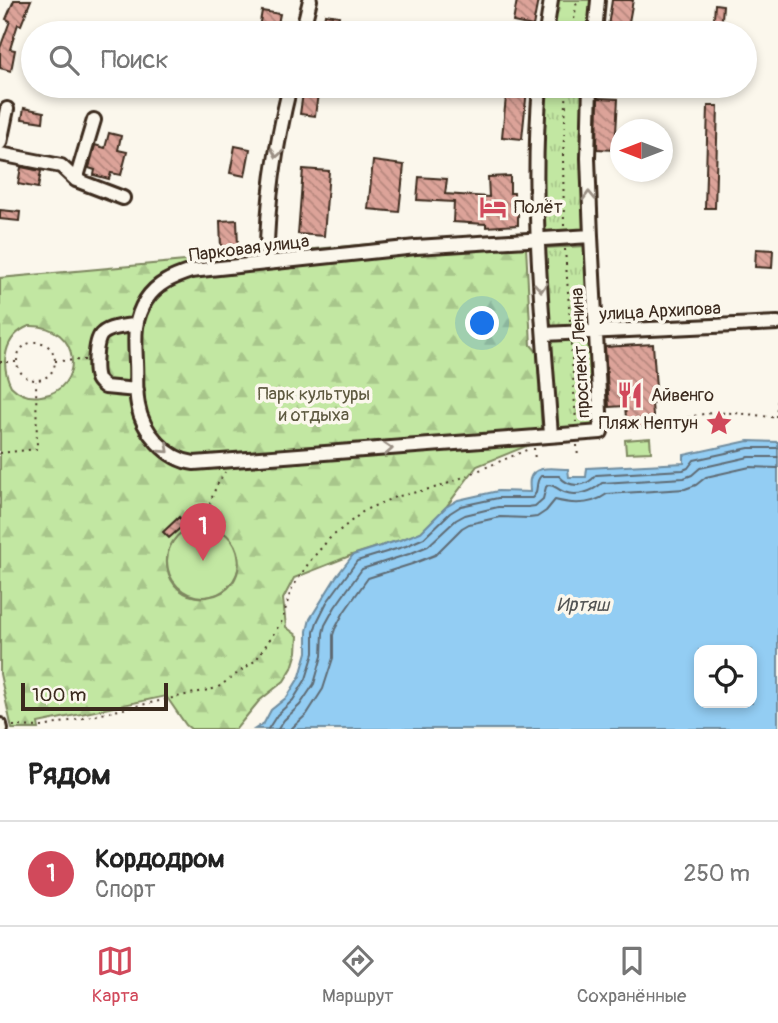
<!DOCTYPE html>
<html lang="ru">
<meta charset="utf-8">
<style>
body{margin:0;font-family:Pangolin,sans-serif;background:#f6f6f6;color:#222}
.controls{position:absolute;right:21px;bottom:21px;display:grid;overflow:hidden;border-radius:14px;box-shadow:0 4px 10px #0003}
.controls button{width:63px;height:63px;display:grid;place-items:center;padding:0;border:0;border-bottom:2px solid #e0e0e0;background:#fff;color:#222;font:35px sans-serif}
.compass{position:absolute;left:610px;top:119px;width:63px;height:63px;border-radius:50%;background:#fff;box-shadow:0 4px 10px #0003;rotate:270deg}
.scale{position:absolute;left:21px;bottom:18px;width:147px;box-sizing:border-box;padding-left:7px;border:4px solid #3b2a1e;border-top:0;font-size:19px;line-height:24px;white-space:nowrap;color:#3b2a1e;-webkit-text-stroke:5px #fbf7ec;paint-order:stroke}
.you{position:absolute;left:483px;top:324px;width:24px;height:24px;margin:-18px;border:5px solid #fff;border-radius:50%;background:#1a73e8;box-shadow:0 0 0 10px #1a73e833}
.badge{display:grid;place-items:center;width:46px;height:46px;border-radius:50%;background:#d1495b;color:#fff;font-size:23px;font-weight:700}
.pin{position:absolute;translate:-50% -58px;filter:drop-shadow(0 2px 4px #0008)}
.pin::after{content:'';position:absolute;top:37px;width:24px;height:21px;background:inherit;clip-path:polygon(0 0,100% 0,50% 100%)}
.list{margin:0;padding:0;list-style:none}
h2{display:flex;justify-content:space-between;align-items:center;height:91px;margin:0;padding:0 28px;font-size:30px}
h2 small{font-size:23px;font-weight:400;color:#767676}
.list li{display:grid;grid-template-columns:46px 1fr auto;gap:21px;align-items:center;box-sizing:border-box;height:105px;padding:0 28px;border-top:2px solid #e0e0e0}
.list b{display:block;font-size:26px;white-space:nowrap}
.list p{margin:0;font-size:23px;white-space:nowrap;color:#767676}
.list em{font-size:23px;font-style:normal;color:#767676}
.icon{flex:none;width:38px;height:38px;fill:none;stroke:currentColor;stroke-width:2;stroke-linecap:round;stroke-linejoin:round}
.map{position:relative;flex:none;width:778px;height:729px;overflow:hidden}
.search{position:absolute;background:#fff;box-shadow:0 4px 10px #0003;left:21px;right:21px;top:21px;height:77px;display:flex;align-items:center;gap:18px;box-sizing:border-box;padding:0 24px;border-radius:38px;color:#767676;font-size:26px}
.sheet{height:196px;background:#fff}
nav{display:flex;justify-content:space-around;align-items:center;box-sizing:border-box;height:98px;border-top:2px solid #e0e0e0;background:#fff;font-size:19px;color:#767676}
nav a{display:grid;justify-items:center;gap:4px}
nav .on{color:#d1495b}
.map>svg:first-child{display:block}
.grass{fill:#c2e7a2;stroke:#7e8860;stroke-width:2}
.forest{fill:url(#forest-firs);stroke:#7e8860;stroke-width:2;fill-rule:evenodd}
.park{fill:url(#park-tufts);stroke:#7e8860;stroke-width:2}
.water{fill:#93cdf3;stroke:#708c9e;stroke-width:2;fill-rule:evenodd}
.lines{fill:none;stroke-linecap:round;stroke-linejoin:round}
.shore{stroke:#5e6b73;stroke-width:2}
.building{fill:url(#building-back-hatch);stroke:#3b2a1e;stroke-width:2}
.minor-casing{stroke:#3b2a1e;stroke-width:18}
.path{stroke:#3b2a1e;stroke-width:2;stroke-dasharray:2 5;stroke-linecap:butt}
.minor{stroke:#fbf7ec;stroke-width:12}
.oneway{stroke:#9b9085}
.labels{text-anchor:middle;stroke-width:7;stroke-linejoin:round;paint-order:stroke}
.poi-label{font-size:18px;fill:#3b2a1e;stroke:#fbf7ec;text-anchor:start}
.street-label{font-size:18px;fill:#3b2a1e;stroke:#fbf7ec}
.park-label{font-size:18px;fill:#5d593f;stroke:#fbf7ec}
.water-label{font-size:19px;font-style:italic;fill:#515353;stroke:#fbf7ec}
</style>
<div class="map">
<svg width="778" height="729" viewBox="0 0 778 729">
<defs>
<pattern id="forest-firs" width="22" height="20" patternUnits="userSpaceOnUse" patternTransform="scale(1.75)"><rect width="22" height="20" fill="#c2e7a2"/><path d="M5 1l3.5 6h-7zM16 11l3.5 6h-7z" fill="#a8c68b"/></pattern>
<pattern id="park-tufts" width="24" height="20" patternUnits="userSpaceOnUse" patternTransform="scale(1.75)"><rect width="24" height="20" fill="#c2e7a2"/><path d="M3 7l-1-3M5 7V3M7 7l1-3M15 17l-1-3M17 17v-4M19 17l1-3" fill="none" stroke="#a8c68b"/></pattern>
<pattern id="building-back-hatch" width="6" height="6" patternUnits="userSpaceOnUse" patternTransform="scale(1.75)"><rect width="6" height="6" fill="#dca399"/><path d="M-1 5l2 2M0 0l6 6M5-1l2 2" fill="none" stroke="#b4857c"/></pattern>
</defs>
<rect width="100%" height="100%" fill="#fbf7ec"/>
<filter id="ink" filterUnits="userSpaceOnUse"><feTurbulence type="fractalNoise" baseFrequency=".0143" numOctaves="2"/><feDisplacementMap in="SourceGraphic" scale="14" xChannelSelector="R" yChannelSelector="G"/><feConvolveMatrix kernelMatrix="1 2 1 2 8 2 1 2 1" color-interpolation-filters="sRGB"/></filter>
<g filter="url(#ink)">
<path class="grass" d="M 650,438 L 651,452 L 626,453 L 625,440 Z
M167 561a36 36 0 1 1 72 0a36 36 0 1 1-72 0Z"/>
<path class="forest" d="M 380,243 L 382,257 L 526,246 L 531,345 L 537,352 L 542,431 L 534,443 L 477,466 L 446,507 L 421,532 L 403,539 L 352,555 L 294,578 L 283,599 L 286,627 L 298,636 L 297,652 L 292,668 L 284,681 L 259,701 L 236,729 L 191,729 L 186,725 L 166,696 L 38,723 L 39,729 L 12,729 L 0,674 L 0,278 ZM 29,326 C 83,324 85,390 41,396 C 30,398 19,394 11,386 C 0,364 4,336 29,326 ZM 198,525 C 247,524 254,591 207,597 C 161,603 150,536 198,525 Z"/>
<path class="park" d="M 555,0 L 595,0 L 591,33 L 551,33 Z
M 544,86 L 585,86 L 586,232 L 542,234 L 542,110 Z
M 587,246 L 591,329 L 548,331 L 543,248 Z
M 592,336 L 598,430 L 554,433 L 548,338 Z"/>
<path class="water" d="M 748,441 L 778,442 L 778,729 L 255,729 L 264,723 L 271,710 L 287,697 L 300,676 L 307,652 L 307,631 L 310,619 L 336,577 L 353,555 L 403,539 L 421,532 L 446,507 L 458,500 L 498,491 L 530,492 C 530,488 529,483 530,479 C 534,464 556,469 568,469 L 569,477 L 586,477 L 587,468 L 684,463 L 684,455 ZM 699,650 L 752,650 L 752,703 L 699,703 Z"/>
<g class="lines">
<path class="shore" d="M 268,729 L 277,715 L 293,700 L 306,679 L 314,653 L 314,632 L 317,622 L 327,602 L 357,561 L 406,546 L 424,538 L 450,513 L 461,506 L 498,498 L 532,498 C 540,492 534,482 541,476 L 559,476 C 570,489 587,487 596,475 L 683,470 L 688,468 L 694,460 L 749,448 L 778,448
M 278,729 L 284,720 L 300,705 L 314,684 L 322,656 L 323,633 L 325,625 L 335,607 L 362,569 L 409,554 L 428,546 L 456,520 L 465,515 L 498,507 L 528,507 L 535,506 L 543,499 L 546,487 L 548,485 C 556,485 556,489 564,492 C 577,497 592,492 602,483 L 684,478 L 692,475 L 700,468 L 749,457 L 778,457
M 291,729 L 307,714 L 323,689 L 333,658 L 333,635 L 335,629 L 344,612 L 368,578 L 412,564 L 435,555 L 462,528 L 469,524 L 500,517 L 529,518 L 537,517 L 546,511 L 555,500 C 574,505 592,505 607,494 L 685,489 L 696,485 L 706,477 L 750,467 L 778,468"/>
</g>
<path class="building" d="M 14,0 L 31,0 L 21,25 L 18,24 L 10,49 L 15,50 L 11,71 L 0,68 L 0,48 L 10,21 L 6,19 Z
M 517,0 L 538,0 L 533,26 L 513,22 Z
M 612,0 L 633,0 L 627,33 L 607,33 Z
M 715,4 L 723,5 L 721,33 L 713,33 Z
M 262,11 L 280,14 L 276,33 L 258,33 Z
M 325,14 L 339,16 L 336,33 L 322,33 Z
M 304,86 L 319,86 L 315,116 L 300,114 Z
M 507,87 L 527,89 L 522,139 L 502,137 Z
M 598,98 L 618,99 L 615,150 L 597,149 Z
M 708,106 L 718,106 L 715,208 L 705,208 Z
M 24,108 L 44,112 L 43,122 L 22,119 Z
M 109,133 L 121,136 L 118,150 L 127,152 L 121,175 L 111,173 L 109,179 L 94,175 L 95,170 L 89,168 L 95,145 L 105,148 Z
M 235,146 L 250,149 L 245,176 L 230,173 Z
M 373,161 L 404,165 L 399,212 L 368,209 Z
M 21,167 L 41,171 L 38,188 L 18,184 Z
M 303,169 L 329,171 L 324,236 L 298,234 Z
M 510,176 L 510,193 L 514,193 L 515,207 L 518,207 L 518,225 L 486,227 L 486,224 L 453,222 L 454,202 L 417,200 L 419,177 L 447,179 L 445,194 L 489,197 L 488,177 Z
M 0,210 L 20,212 L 19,221 L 0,219 Z
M 237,220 L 238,247 L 221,248 L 220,221 Z
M 756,249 L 773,250 L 772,268 L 755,267 Z
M 653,344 L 657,403 L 652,404 L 654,427 L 627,429 L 625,406 L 609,407 L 605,347 Z
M 179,517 L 185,524 L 169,538 L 163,532 Z"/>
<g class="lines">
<g class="minor-casing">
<path id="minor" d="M 302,33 L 310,0
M 546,33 L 551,0
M 595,33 L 598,0
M 540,86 C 530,202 543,320 551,435
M 590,86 L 588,158 L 591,236 L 416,247 L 191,271 C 173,277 157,283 146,300 C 133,320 135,338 136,362 C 137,376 135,391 138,405 C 142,431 167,460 194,463 L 601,432 L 591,236
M 0,143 L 7,109
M 0,154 L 61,166 L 76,180 L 123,198
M 76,180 L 94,120
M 267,263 C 266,204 276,144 290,86
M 135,325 C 125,326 109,327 102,334 C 95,339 94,370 97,378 C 98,382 102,384 105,387 L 137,390
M 544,334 L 778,323
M 0,725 L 1,729"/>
</g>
<path class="path" d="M 572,33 L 577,0
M 564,226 L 563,156 L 567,86
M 565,249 L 570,321
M17 361a19 19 0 1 1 38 0a19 19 0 1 1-38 0Z
M 571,344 L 576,422
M 55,361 L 85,360
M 0,362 L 16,362
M 776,417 L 778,398
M 671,430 C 675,426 679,421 684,419 C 713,408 748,414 778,418
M 577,445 L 578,458
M 534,448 L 535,461
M 0,453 L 37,449 L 36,381
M 206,525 C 208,506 214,487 225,472
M 13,726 L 43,727 L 217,688 L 256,660 L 282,621 L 291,590 L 310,561 L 329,539 L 365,510 L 395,497 L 442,486 L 529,449"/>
<use href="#minor" class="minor"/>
</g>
<defs><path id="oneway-chevron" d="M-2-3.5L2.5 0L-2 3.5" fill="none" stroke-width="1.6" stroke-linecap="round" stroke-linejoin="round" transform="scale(1.75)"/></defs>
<g class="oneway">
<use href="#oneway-chevron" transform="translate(277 153) rotate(100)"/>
<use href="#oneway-chevron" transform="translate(589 196) rotate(-92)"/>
<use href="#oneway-chevron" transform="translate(541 287) rotate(87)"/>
<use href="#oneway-chevron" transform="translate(165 449) rotate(42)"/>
<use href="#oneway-chevron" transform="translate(388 449) rotate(-4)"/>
</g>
</g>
<defs>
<g id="hotel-bare" transform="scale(2.1)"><path d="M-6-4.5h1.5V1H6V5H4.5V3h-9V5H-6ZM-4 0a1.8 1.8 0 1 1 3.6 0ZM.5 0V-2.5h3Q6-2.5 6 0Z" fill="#d1495b" stroke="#fbf7ec" stroke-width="2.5" paint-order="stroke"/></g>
<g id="restaurant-bare" transform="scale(2.1)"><path d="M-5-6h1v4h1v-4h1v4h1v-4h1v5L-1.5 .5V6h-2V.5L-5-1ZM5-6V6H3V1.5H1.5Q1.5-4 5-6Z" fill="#d1495b" stroke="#fbf7ec" stroke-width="2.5" paint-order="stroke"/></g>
<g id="sight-bare" transform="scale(2.1)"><path d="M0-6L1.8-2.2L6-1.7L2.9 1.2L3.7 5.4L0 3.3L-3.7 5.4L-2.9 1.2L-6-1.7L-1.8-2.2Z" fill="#d1495b" stroke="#fbf7ec" stroke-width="2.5" paint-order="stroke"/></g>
</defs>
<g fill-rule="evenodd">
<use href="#hotel-bare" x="493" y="207"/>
<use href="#restaurant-bare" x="630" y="395"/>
<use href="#sight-bare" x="719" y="423"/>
</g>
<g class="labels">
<g class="poi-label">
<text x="514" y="213">Полёт</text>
<text x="651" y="401">Айвенго</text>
<text x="698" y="429" text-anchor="end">Пляж Нептун</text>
</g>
<g class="street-label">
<text transform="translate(249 248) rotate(-7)" y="6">Парковая улица</text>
<text transform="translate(660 311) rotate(-3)" y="6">улица Архипова</text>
<text transform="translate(580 353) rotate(-93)" y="6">проспект Ленина</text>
</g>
<g class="park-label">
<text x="314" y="400">Парк культуры<tspan x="314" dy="21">и отдыха</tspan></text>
</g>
<g class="water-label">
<text x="583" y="611">Иртяш</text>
</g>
</g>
</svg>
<div class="controls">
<button><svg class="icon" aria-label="locate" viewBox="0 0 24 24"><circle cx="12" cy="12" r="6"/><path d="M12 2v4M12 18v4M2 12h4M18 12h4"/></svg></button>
</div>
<svg class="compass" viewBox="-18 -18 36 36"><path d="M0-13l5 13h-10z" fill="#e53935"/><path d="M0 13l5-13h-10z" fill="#767676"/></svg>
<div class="scale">100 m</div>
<div class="you"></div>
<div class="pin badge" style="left:203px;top:561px">1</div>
<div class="search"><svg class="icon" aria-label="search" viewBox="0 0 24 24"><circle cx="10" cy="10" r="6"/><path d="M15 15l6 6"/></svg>Поиск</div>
</div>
<section class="sheet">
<h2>Рядом<small></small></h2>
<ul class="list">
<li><span class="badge">1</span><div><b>Кордодром</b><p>Спорт</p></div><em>250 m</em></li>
</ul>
</section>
<nav>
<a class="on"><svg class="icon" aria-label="map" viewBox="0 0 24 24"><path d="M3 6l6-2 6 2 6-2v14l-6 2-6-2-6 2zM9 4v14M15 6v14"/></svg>Карта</a>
<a><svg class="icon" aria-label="directions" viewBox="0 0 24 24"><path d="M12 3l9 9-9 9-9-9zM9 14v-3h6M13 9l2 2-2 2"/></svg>Маршрут</a>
<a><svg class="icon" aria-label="saved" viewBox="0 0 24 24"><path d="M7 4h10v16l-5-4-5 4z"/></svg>Сохранённые</a>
</nav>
